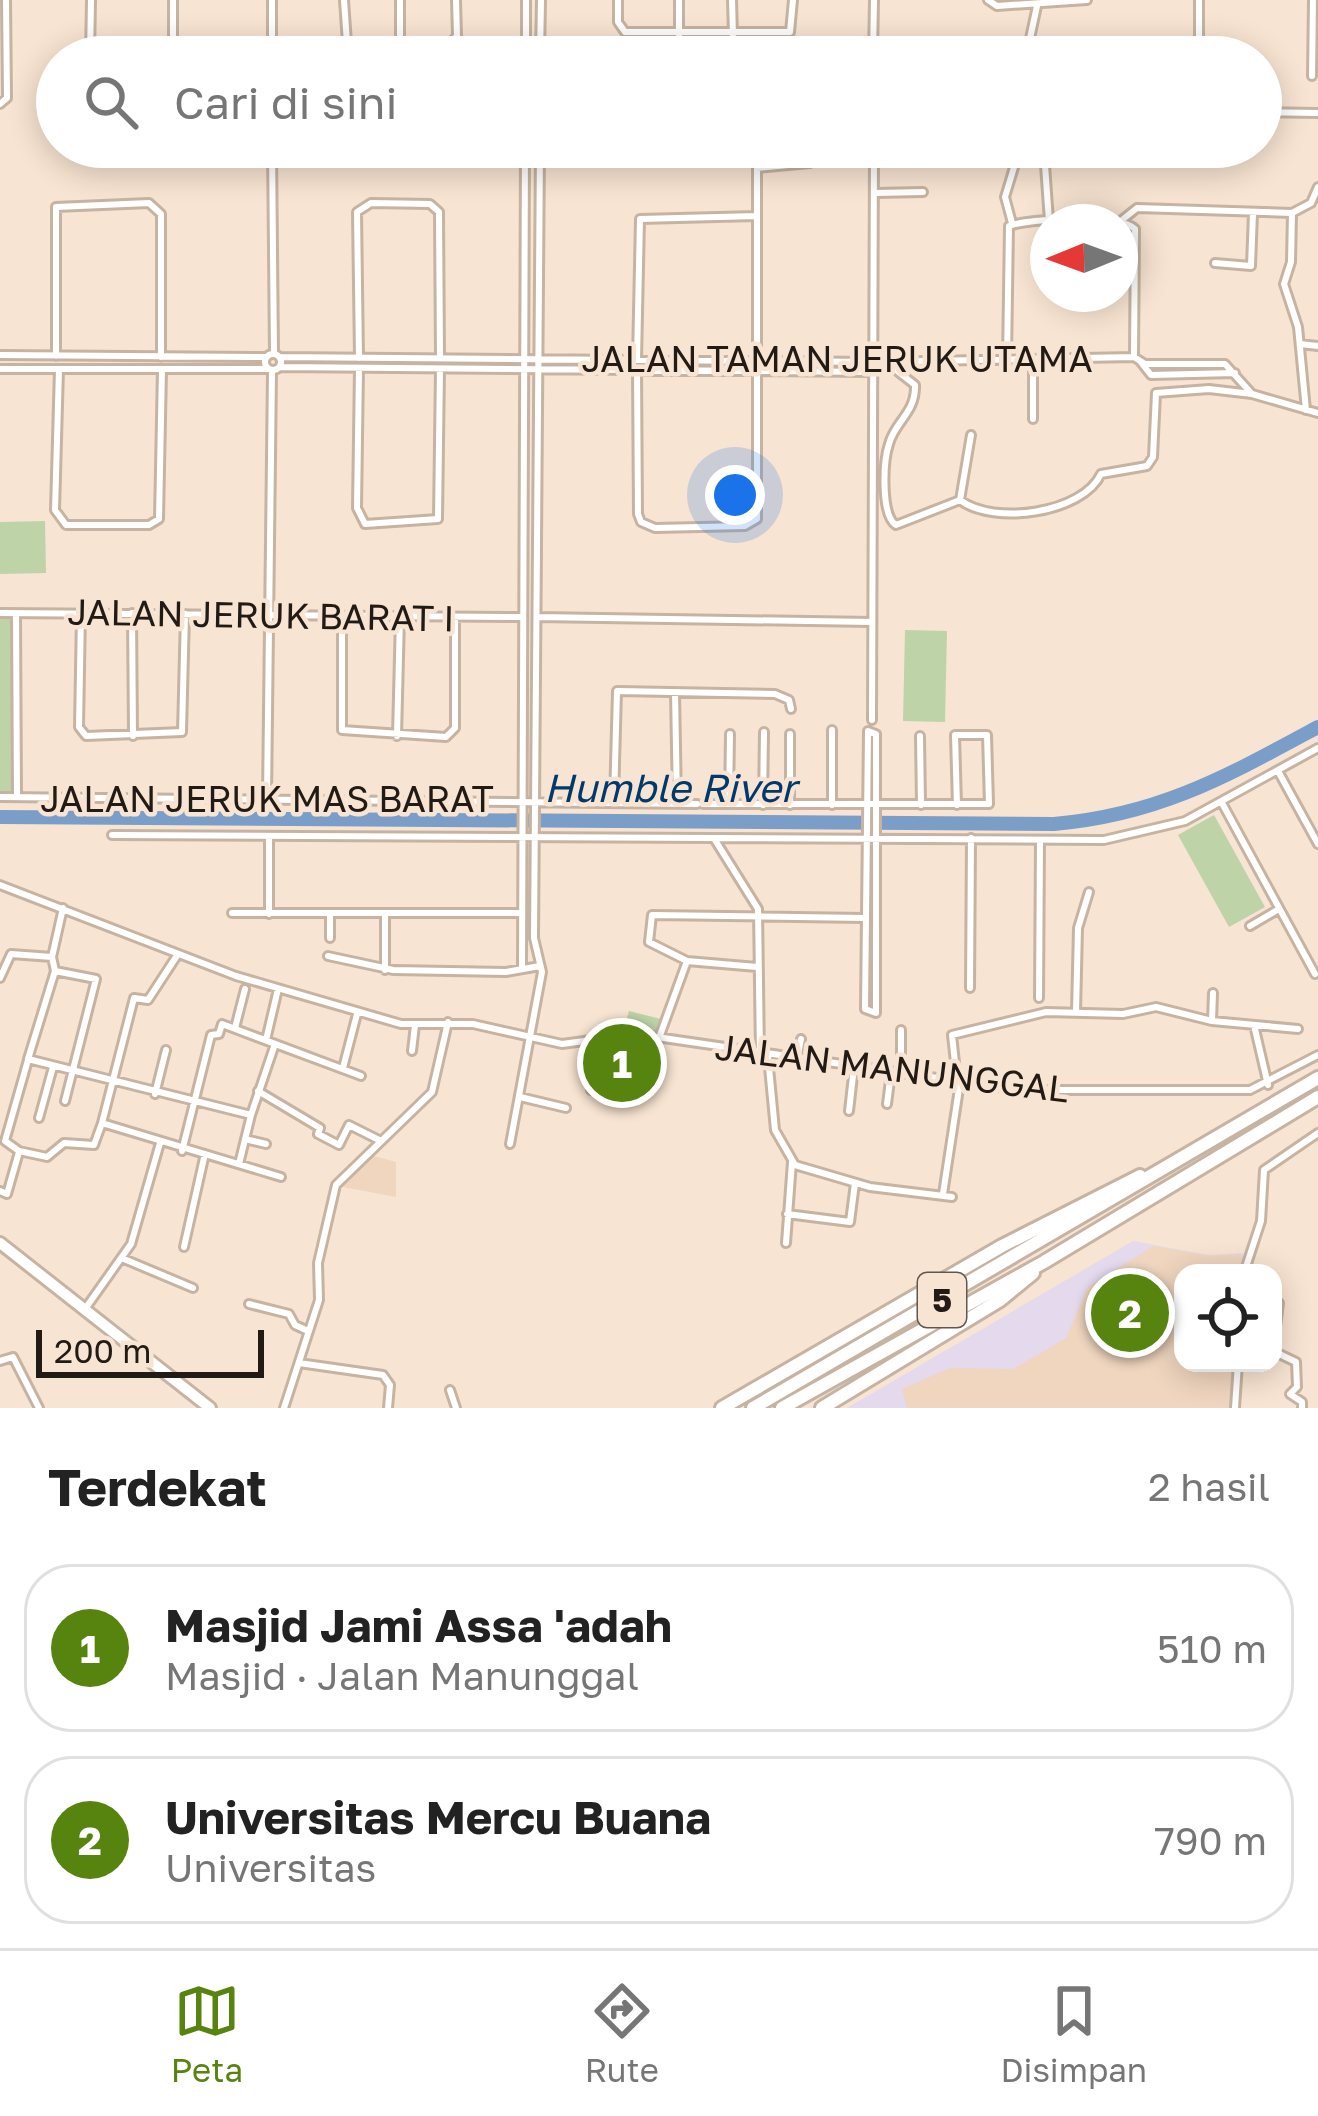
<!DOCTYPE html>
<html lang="id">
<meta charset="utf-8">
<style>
body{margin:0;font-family:"Golos Text",sans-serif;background:#f6f6f6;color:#222}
.controls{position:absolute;right:36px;bottom:36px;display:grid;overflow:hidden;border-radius:24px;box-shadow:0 6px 30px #0003}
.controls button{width:108px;height:108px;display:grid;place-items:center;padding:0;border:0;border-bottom:3px solid #e0e0e0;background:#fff;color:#222;font:60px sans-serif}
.compass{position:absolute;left:1030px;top:204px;width:108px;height:108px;border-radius:50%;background:#fff;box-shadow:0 6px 30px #0003;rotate:269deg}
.scale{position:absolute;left:36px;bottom:30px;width:228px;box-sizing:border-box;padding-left:12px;border:6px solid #221b15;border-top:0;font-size:33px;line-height:42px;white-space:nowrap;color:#221b15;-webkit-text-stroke:9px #f8e4d2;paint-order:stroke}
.you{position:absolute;left:735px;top:495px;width:42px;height:42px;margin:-30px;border:9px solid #fff;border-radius:50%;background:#1a73e8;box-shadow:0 0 0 18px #1a73e833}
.badge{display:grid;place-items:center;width:78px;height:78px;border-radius:50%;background:#57830f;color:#fff;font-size:39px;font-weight:700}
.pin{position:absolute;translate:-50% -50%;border:6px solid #fff;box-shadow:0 3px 12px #0006}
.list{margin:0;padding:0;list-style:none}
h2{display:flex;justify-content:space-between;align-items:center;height:156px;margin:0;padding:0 48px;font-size:51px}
h2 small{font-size:39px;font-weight:400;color:#767676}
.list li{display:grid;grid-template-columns:78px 1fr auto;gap:36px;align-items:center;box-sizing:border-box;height:168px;margin:0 24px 24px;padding:0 24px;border:3px solid #e0e0e0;border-radius:48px}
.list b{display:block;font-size:45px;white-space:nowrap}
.list p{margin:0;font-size:39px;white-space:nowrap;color:#767676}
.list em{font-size:39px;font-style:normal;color:#767676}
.icon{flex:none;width:66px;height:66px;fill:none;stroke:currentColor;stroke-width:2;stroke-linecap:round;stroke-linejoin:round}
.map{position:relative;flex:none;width:1318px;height:1408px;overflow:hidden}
.search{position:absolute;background:#fff;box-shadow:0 6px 30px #0003;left:36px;right:36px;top:36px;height:132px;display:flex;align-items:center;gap:30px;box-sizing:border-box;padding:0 42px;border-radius:66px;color:#767676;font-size:45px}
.sheet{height:540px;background:#fff}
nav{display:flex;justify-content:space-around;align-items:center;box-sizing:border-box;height:168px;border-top:3px solid #e0e0e0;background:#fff;font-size:33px;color:#767676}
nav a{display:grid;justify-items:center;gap:6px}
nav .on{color:#57830f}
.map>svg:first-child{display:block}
.commercial{fill:#e4d9ed}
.built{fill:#f0d6bf}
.green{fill:#bed3a7}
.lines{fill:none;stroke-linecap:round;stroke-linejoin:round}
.river{stroke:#7a9ec8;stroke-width:14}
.street-casing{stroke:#c6b3a1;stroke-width:12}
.primary-casing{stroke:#c6b3a1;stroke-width:16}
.highway-casing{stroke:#c6b3a1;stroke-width:18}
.street{stroke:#fff;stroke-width:6}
.primary{stroke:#fff;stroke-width:10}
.highway{stroke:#fff;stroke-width:12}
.labels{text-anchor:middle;stroke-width:9;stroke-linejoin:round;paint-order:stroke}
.shield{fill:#f8e4d2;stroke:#62574e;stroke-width:3}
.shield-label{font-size:33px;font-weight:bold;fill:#221b15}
.street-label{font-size:36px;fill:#221b15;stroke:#f8e4d2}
.water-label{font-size:39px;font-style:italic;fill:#02396d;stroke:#f8e4d2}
</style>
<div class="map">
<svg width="1318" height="1408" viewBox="0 0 1318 1408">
<rect width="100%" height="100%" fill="#f8e4d2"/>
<path class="commercial" d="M 1133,1241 L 1209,1255 L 1243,1253 L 1243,1273 L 1183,1273 L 1183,1363 L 1238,1408 L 847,1408 Z"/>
<path class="built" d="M 374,1156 L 396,1162 L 396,1197 L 343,1187 L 345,1175 Z
M 1153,1246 L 1210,1256 L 1242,1254 L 1241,1273 L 1183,1273 L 1183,1363 L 1237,1363 L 1235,1408 L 907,1408 L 902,1389 L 950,1368 L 1013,1369 L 1066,1338 L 1088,1287 Z"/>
<path class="green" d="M 45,521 L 46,573 L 0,574 L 0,522 Z
M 0,618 L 11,618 L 13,795 L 0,795 Z
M 905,630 L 947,631 L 945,722 L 903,721 Z
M 1214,815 L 1265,907 L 1229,927 L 1178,835 Z
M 629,1011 L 661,1019 L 656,1036 L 624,1028 Z"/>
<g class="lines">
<path class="river" d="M 0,817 L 1054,824 C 1159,815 1227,776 1318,727"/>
<g class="street-casing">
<path id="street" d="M 344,0 L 347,43 L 449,45 L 457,36 L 456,0
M 618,0 L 618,22 L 625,32 L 790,32 L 793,0
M 732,0 L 733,35
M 988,0 L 997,6 L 1087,0
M 1199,0 L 1199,57
M 679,35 L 679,0
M 400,44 L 400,0
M 90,57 L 91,0
M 173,57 L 173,0
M 272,57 L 272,0
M 526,57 L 526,0
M 540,57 L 541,0
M 873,57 L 874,0
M 1026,57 L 1037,6
M 1312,76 L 1313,0
M 0,104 L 7,98 L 6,0
M 1261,112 L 1318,113
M 272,147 L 274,354
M 1000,147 L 1015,164 L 1005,197 L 1012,223
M 1045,165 L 1049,221
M 875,193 L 923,192
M 1292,214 L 1291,262 L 1284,284 L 1298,327 L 1306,410
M 1122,220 L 1137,208 L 1292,213 L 1311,203 L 1318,187
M 1215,263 L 1251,266 L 1253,213
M 1300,344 L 1318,346
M265 362a8 8 0 1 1 16 0a8 8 0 1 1-16 0Z
M 0,355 L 266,357
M 56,356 L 56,207 L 149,203 L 161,214 L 161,357
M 280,357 L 874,362 L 1134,357 L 1145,364 L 1225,364 L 1252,394 L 1318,413
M 359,358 L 357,212 L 371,203 L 430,204 L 439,212 L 440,358
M 637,360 L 640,219 L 757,216
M 1007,360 L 1009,226 C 1030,218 1118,214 1135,229 L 1134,357
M 757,361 L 757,168 L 810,163
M 1140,361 L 1151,375 L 1235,373
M 887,363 L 915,385 C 916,413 895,421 889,444 C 883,462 881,516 896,525 L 960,500 C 994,526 1083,513 1101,474 L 1147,466 L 1153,457 L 1156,393 L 1209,389 L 1252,394
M 280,367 L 874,372
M 359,368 L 357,508 L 365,524 L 438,519 L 440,369
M 0,369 L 267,369
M 59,369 L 55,510 L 66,525 L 149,525 L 159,519 L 162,369
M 637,370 L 638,514 L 641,522 L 655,528 L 745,526 L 757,519 L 757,371
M 1033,419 L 1033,361
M 960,500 L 971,435
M 0,613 L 522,617
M 81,613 L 79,727 L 86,736 L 182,732 L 185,614
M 132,613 L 133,736
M 16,614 L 17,797
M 342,617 L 342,730 L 446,737 L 455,728 L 455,617
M 537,617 L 872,622
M 675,692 L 677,802
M 872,720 L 874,147
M 868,731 L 876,734 L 876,1013 L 865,1009 Z
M 397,736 L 400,617
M 920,736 L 921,805
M 1278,771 L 1318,844
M 0,797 L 697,804
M 267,799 L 272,371
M 614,801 L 617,691 L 775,694 L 789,700 L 791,709
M 1222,803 L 1315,974
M 703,804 L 989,804 L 987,735 L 955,735 L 957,805
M 729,804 L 730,734
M 763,805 L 764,732
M 790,805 L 790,734
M 832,805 L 832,730
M 112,835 L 1104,840 L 1185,821 L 1318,748
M 715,840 L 758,909 L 760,1056
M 0,885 L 236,976 L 401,1024 L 473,1024 L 562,1044 L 636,1034 L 1020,1090 L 1250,1090 L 1318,1055
M 63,908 L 52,957 L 55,971 L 28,1059 L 251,1115 L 275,1044
M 232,913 L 522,913
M 269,914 L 269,836
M 1250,926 L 1279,909
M 330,938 L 330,914
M 178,954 L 148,1000 L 134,998 L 102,1123 L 281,1177
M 328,956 L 393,970 L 506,972 L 540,966
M 687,961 L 649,942 L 652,915 L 865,918
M 522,967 L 525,147
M 385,970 L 385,914
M 55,971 L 96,979 L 65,1101
M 0,978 L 11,954 L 52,957
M 970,988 L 971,838
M 1039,998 L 1040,840
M 1076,1012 L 1078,928 L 1089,892
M 1212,1021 L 1213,993
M 1254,1025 L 1268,1085
M 235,1028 L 245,989
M 901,1030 L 901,1074
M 659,1038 L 687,961 L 757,967
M 266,1040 L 278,989
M 412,1051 L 415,1025
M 768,1057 L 775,1130 L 795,1165 L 870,1187 L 952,1197
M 797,1059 L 801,1039
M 28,1060 L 5,1141 L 19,1151 L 47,1157 L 64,1143 L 94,1145 L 102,1123
M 343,1068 L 357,1014
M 957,1081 L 952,1035 L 1046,1012 L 1123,1014 L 1156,1007 L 1212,1021 L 1298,1029
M 591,1090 L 598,1041
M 258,1091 L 320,1128 L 318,1134 L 339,1145 L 349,1125 L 381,1141
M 155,1094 L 166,1050
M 520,1097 L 566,1108
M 887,1104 L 891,1073
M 849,1111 L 854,1067
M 39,1118 L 53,1067
M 245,1139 L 266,1144
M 510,1144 L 542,972 L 534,938 L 540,147
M 182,1151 L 211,1035 L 219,1034 L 222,1024 L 361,1076
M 239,1164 L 251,1115
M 0,1191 L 7,1194 L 19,1152
M 943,1194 L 960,1082
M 787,1214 L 850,1222 L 855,1183
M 786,1243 L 792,1162
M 184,1247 L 204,1158
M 124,1259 L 193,1288
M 1244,1273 L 1261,1221 L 1264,1170 L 1318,1133
M 1273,1302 L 1279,1303 L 1273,1351 L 1296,1362 L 1297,1387 L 1290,1394 L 1302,1402 L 1302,1408
M 249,1304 L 289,1314 L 295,1325 L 308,1331
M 85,1309 L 131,1244 L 160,1143
M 0,1361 L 13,1357 L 39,1408
M 299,1363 L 383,1375 L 390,1385 L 388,1408
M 450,1390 L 456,1408
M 284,1408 L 319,1300 L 318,1263 L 336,1185 L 432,1092 L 448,1022
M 1235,1408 L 1238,1363"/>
</g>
<g class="primary-casing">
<path id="primary" d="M 0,1243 L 210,1408"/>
</g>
<g class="highway-casing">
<path id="highway" d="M 722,1408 L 1002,1246 L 1140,1176
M 753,1408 L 1318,1078
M 782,1408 L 1044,1262 L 1318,1097
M 822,1408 L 1000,1300 L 1033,1273"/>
</g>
<use href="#street" class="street"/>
<use href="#primary" class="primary"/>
<use href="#highway" class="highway"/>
</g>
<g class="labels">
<rect class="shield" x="918" y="1273" width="48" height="54" rx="9"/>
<g class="shield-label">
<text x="942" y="1312">5</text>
</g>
<g class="street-label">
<text x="837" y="372">JALAN TAMAN JERUK UTAMA</text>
<text transform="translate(261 615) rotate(1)" y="13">JALAN JERUK BARAT I</text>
<text x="267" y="812">JALAN JERUK MAS BARAT</text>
<text transform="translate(892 1068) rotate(7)" y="13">JALAN MANUNGGAL</text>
</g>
<g class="water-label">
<text x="670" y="802">Humble River</text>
</g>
</g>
</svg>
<div class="controls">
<button><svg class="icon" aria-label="locate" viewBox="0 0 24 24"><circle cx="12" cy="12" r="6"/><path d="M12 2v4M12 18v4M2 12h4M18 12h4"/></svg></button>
</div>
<svg class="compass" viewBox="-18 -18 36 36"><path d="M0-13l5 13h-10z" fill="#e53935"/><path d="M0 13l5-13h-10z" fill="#767676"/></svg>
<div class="scale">200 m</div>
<div class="you"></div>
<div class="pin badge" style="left:622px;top:1063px">1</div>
<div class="pin badge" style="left:1130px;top:1313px">2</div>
<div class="search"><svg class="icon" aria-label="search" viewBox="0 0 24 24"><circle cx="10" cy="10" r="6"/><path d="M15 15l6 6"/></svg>Cari di sini</div>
</div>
<section class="sheet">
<h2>Terdekat<small>2 hasil</small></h2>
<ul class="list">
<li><span class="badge">1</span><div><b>Masjid Jami Assa 'adah</b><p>Masjid · Jalan Manunggal</p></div><em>510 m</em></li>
<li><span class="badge">2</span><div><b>Universitas Mercu Buana</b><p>Universitas</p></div><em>790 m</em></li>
</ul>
</section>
<nav>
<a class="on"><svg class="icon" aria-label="map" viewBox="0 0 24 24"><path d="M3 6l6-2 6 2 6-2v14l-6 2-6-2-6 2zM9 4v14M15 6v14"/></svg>Peta</a>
<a><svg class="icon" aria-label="directions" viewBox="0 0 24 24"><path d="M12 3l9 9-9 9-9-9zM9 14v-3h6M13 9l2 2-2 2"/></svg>Rute</a>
<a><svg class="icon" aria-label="saved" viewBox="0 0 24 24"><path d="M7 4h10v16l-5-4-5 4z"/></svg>Disimpan</a>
</nav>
